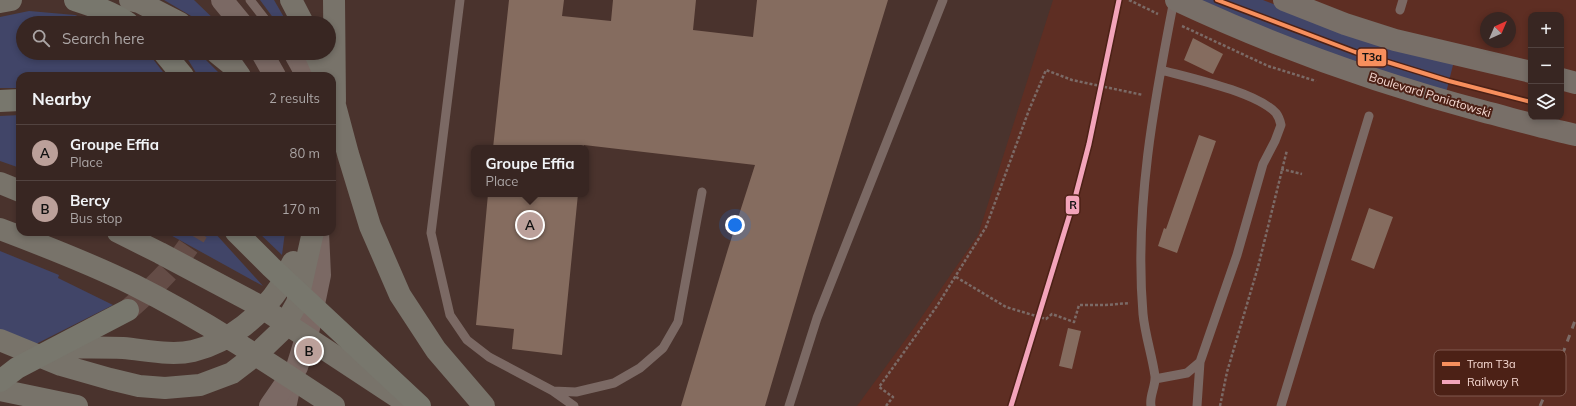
<!DOCTYPE html>
<meta charset="utf-8">
<style>
body{margin:0;font-family:Mulish,sans-serif;background:#3f2e2a;color:#f1f3f6}
.controls{position:absolute;right:12px;top:12px;display:grid;overflow:hidden;border-radius:8px;box-shadow:0 2px 6px #0003}
.controls button{width:36px;height:36px;display:grid;place-items:center;padding:0;border:0;border-bottom:1px solid #524340;background:#382622;color:#f1f3f6;font:20px sans-serif}
.compass{position:absolute;left:1480px;top:12px;width:36px;height:36px;border-radius:50%;background:#382622;box-shadow:0 2px 6px #0003;rotate:44deg}
.you{position:absolute;left:735px;top:225px;width:14px;height:14px;margin:-10px;border:3px solid #fff;border-radius:50%;background:#1a73e8;box-shadow:0 0 0 6px #1a73e833}
.badge{display:grid;place-items:center;width:26px;height:26px;border-radius:50%;background:#bba09a;color:#111;font-size:13px;font-weight:700}
.pin{position:absolute;translate:-50% -50%;border:2px solid #fff;box-shadow:0 1px 4px #0006}
.popup{position:absolute;left:471px;top:145px;width:118px;height:52px;box-sizing:border-box;display:grid;place-content:center;border-radius:8px;background:#382622;filter:drop-shadow(0 1px 3px #0005);font-size:13px;white-space:nowrap;color:#aba5a5}
.popup b{font-size:15px;color:#f1f3f6}
.popup::after{content:'';position:absolute;left:50%;top:100%;margin-left:-8px;border:8px solid transparent;border-top-color:#382622}
.list{margin:0;padding:0;list-style:none}
h2{display:flex;justify-content:space-between;align-items:center;height:52px;margin:0;padding:0 16px;font-size:17px}
h2 small{font-size:13px;font-weight:400;color:#aba5a5}
.list li{display:grid;grid-template-columns:26px 1fr auto;gap:12px;align-items:center;box-sizing:border-box;height:56px;padding:0 16px;border-top:1px solid #524340}
.list b{display:block;font-size:15px;white-space:nowrap}
.list p{margin:0;font-size:13px;white-space:nowrap;color:#aba5a5}
.list em{font-size:13px;font-style:normal;color:#aba5a5}
.icon{flex:none;width:22px;height:22px;fill:none;stroke:currentColor;stroke-width:2;stroke-linecap:round;stroke-linejoin:round}
.map{position:relative;flex:none;width:1576px;height:406px;overflow:hidden}
.search{position:absolute;background:#382622;box-shadow:0 2px 6px #0003;left:16px;top:16px;width:320px;height:44px;display:flex;align-items:center;gap:10px;box-sizing:border-box;padding:0 14px;border-radius:22px;color:#aba5a5;font-size:15px}
.panel{position:absolute;background:#382622;box-shadow:0 2px 6px #0003;left:16px;top:72px;width:320px;height:164px;border-radius:12px}
.map>svg:first-child{display:block}
.built{fill:#5e2e23;fill-rule:evenodd}
.green{fill:#414568}
.building{fill:#856c5f}
.lines{fill:none;stroke-linecap:round;stroke-linejoin:round}
.motorway-tunnel{stroke:#644c46;stroke-width:22;stroke-dasharray:22 11;stroke-linecap:butt}
.path{stroke:#7b6a66;stroke-width:2.5;stroke-dasharray:3 2;stroke-linecap:butt}
.service{stroke:#7b6964;stroke-width:9}
.minor{stroke:#7b6964;stroke-width:17}
.secondary{stroke:#7b6964;stroke-width:22}
.primary{stroke:#786f68;stroke-width:22}
.trunk{stroke:#78736a;stroke-width:22}
.motorway{stroke:#78776d;stroke-width:22}
.rail{stroke:#7c6a66;stroke-width:3;stroke-dasharray:7 7;stroke-linecap:butt}
.rail-1-casing{stroke:#4c2116;stroke-width:8}
.rail-1{stroke:#f3a4ba;stroke-width:5}
.tram-1-casing{stroke:#4c2116;stroke-width:7}
.tram-1{stroke:#f78f5d;stroke-width:4}
.labels{text-anchor:middle;stroke-width:4;stroke-linejoin:round;paint-order:stroke}
.street-label{font-size:12px;fill:#f8dbd4;stroke:#4c2116}
.key{fill:#4c2116;stroke:#80594f;stroke-width:1}
.key-label{font-size:11px;fill:#f8dbd4}
.line-badge{stroke:#4c2116;stroke-width:1.5}
.pale-badge-label{font-size:11px;text-anchor:middle;font-weight:bold;fill:#111}
</style>
<div class="map">
<svg width="1576" height="406" viewBox="0 0 1576 406">
<rect width="100%" height="100%" fill="#4a332d"/>
<path class="built" d="M 1053,0 L 1576,0 L 1576,406 L 857,406 L 914,328 L 978,235 ZM 1531,15 L 1561,15 L 1561,117 L 1531,117 ZM 1486,18 L 1510,18 L 1510,42 L 1486,42 Z"/>
<path class="green" d="M 164,0 L 194,0 L 218,23 L 203,23 Z
M 260,0 L 274,0 L 285,19 L 280,23 L 277,23 Z
M 1195,0 L 1263,0 L 1312,19 L 1454,61 L 1446,93 L 1352,63 Z
M 29,11 L 75,15 L 95,23 L 23,23 L 23,53 L 145,53 L 153,59 L 166,76 L 20,76 L 20,88 L 0,88 L 0,17 Z
M 184,53 L 199,53 L 222,76 L 198,76 Z
M 20,115 L 20,168 L 0,161 L 0,116 Z
M 165,232 L 214,232 L 263,286 Z
M 258,232 L 285,232 L 282,255 Z
M 0,251 L 59,275 L 58,278 L 113,305 L 36,344 L 0,332 Z"/>
<path class="building" d="M 509,0 L 564,0 L 562,16 L 611,21 L 613,0 L 696,0 L 693,30 L 753,37 L 757,0 L 888,0 L 804,274 L 765,406 L 681,406 L 728,249 L 755,165 L 584,145 L 584,148 L 493,148 Z
M 1193,38 L 1223,54 L 1213,74 L 1184,60 Z
M 1199,135 L 1216,141 L 1177,253 L 1158,246 L 1164,228 L 1166,229 Z
M 488,194 L 578,194 L 562,355 L 512,349 L 514,329 L 476,325 Z
M 1369,208 L 1393,217 L 1374,269 L 1351,260 Z
M 1068,328 L 1081,331 L 1072,369 L 1059,366 Z"/>
<g class="lines">
<path class="motorway-tunnel" d="M 128,310 C 154,287 180,263 197,232"/>
<path class="path" d="M 1129,0 L 1158,14
M 1182,26 L 1268,66 L 1316,81
M 1281,169 L 1302,174
M 956,277 L 1006,307 L 1046,319 L 1052,314 L 1074,322 L 1079,305 L 1106,305 L 1130,303
M 886,406 L 893,397 L 879,387 L 937,306 L 986,227 L 1029,110 L 1046,70 L 1072,80 L 1143,95
M 1220,406 L 1227,372 L 1258,267 L 1287,150"/>
<path class="service" d="M 250,0 L 268,23
M 460,0 L 431,233 L 450,315 L 467,340 L 489,357 L 553,391 L 576,392 L 614,383 L 640,368 L 663,348 L 678,322 L 702,192
M 1400,10 L 1403,0
M 287,53 L 297,71
M 1155,379 L 1187,373 L 1200,362 L 1237,255 L 1263,164 L 1275,141 L 1281,125 C 1280,120 1279,117 1276,113 C 1256,92 1191,78 1161,70
M 553,391 L 574,406
M 789,406 L 817,318 L 943,0
M 1151,406 C 1149,396 1156,386 1155,376 C 1152,355 1145,335 1143,314 C 1134,209 1154,102 1174,0
M 1197,406 L 1200,362
M 1281,406 L 1369,116"/>
<path class="minor" d="M 288,406 L 295,373"/>
<path class="secondary" d="M 222,0 L 241,23
M 262,53 L 275,76
M 302,53 L 304,76
M 270,406 L 297,367 L 309,328 L 320,275 L 318,232"/>
<path class="primary" d="M 1176,0 C 1274,46 1377,83 1482,111 C 1513,119 1544,128 1576,135
M 1284,0 L 1345,24 L 1395,40 L 1531,72
M 1561,79 L 1576,83"/>
<path class="trunk" d="M 130,0 L 139,2 L 180,23
M 291,0 L 303,23
M 334,0 L 335,101
M 0,2 L 11,0
M 217,53 L 233,66 L 240,76
M 315,53 L 325,76
M 332,94 L 348,154 L 370,226 L 400,295 L 436,350 L 484,406
M 0,183 L 20,191
M 0,229 C 45,246 91,264 134,285 C 204,320 269,363 334,406
M 118,232 L 160,253 L 256,304 L 411,406
M 0,340 L 61,365 L 110,379 L 139,386 L 165,388 L 200,385 L 232,373 L 258,353 L 281,331 L 297,303 L 313,232
M 59,347 C 80,348 102,347 123,348 C 146,350 171,356 193,351 C 230,342 262,315 282,284 C 286,277 289,269 293,262
M 0,390 L 77,406"/>
<path class="motorway" d="M 75,0 C 93,6 112,12 128,23
M 164,53 L 183,76
M 0,101 L 20,100
M 236,232 L 271,267 L 420,406
M 0,381 L 17,368 L 128,310"/>
<path class="rail" d="M 1540,406 L 1563,353 L 1576,318"/>
<g class="rail-1-casing">
<path id="rail-1" d="M 1011,406 L 1076,194 L 1089,144 L 1119,0"/>
</g>
<use href="#rail-1" class="rail-1"/>
<g class="tram-1-casing">
<path id="tram-1" d="M 1217,0 L 1355,52 L 1449,81 L 1531,102"/>
</g>
<use href="#tram-1" class="tram-1"/>
</g>
<g class="labels">
<g class="street-label">
<text transform="translate(1430 95) rotate(17)" y="4">Boulevard Poniatowski</text>
</g>
</g>
<rect x="1434" y="350" width="132" height="46" rx="6" class="key"/>
<rect x="1442" y="362" width="18" height="4" fill="#f78f5d"/>
<rect x="1442" y="380" width="18" height="4" fill="#f3a4ba"/>
<g class="key-label">
<text x="1467" y="368">Tram T3a</text>
<text x="1467" y="386">Railway R</text>
</g>
<g class="line-badge">
<rect x="1357" y="48" width="30" height="19" rx="4" fill="#f78f5d"/>
<rect x="1065" y="195" width="15" height="20" rx="4" fill="#f3a4ba"/>
</g>
<g class="pale-badge-label">
<text x="1372" y="61">T3a</text>
<text x="1073" y="209">R</text>
</g>
</svg>
<div class="controls">
<button>+</button>
<button>−</button>
<button><svg class="icon" aria-label="layers" viewBox="0 0 24 24"><path d="M12 4l9 5-9 5-9-5zM3 14l9 5 9-5"/></svg></button>
</div>
<svg class="compass" viewBox="-18 -18 36 36"><path d="M0-13l5 13h-10z" fill="#e53935"/><path d="M0 13l5-13h-10z" fill="#aba5a5"/></svg>
<div class="you"></div>
<div class="pin badge" style="left:530px;top:225px">A</div>
<div class="popup"><b>Groupe Effia</b>Place</div>
<div class="pin badge" style="left:309px;top:351px">B</div>
<div class="search"><svg class="icon" aria-label="search" viewBox="0 0 24 24"><circle cx="10" cy="10" r="6"/><path d="M15 15l6 6"/></svg>Search here</div>
<section class="panel">
<h2>Nearby<small>2 results</small></h2>
<ul class="list">
<li><span class="badge">A</span><div><b>Groupe Effia</b><p>Place</p></div><em>80 m</em></li>
<li><span class="badge">B</span><div><b>Bercy</b><p>Bus stop</p></div><em>170 m</em></li>
</ul>
</section>
</div>
